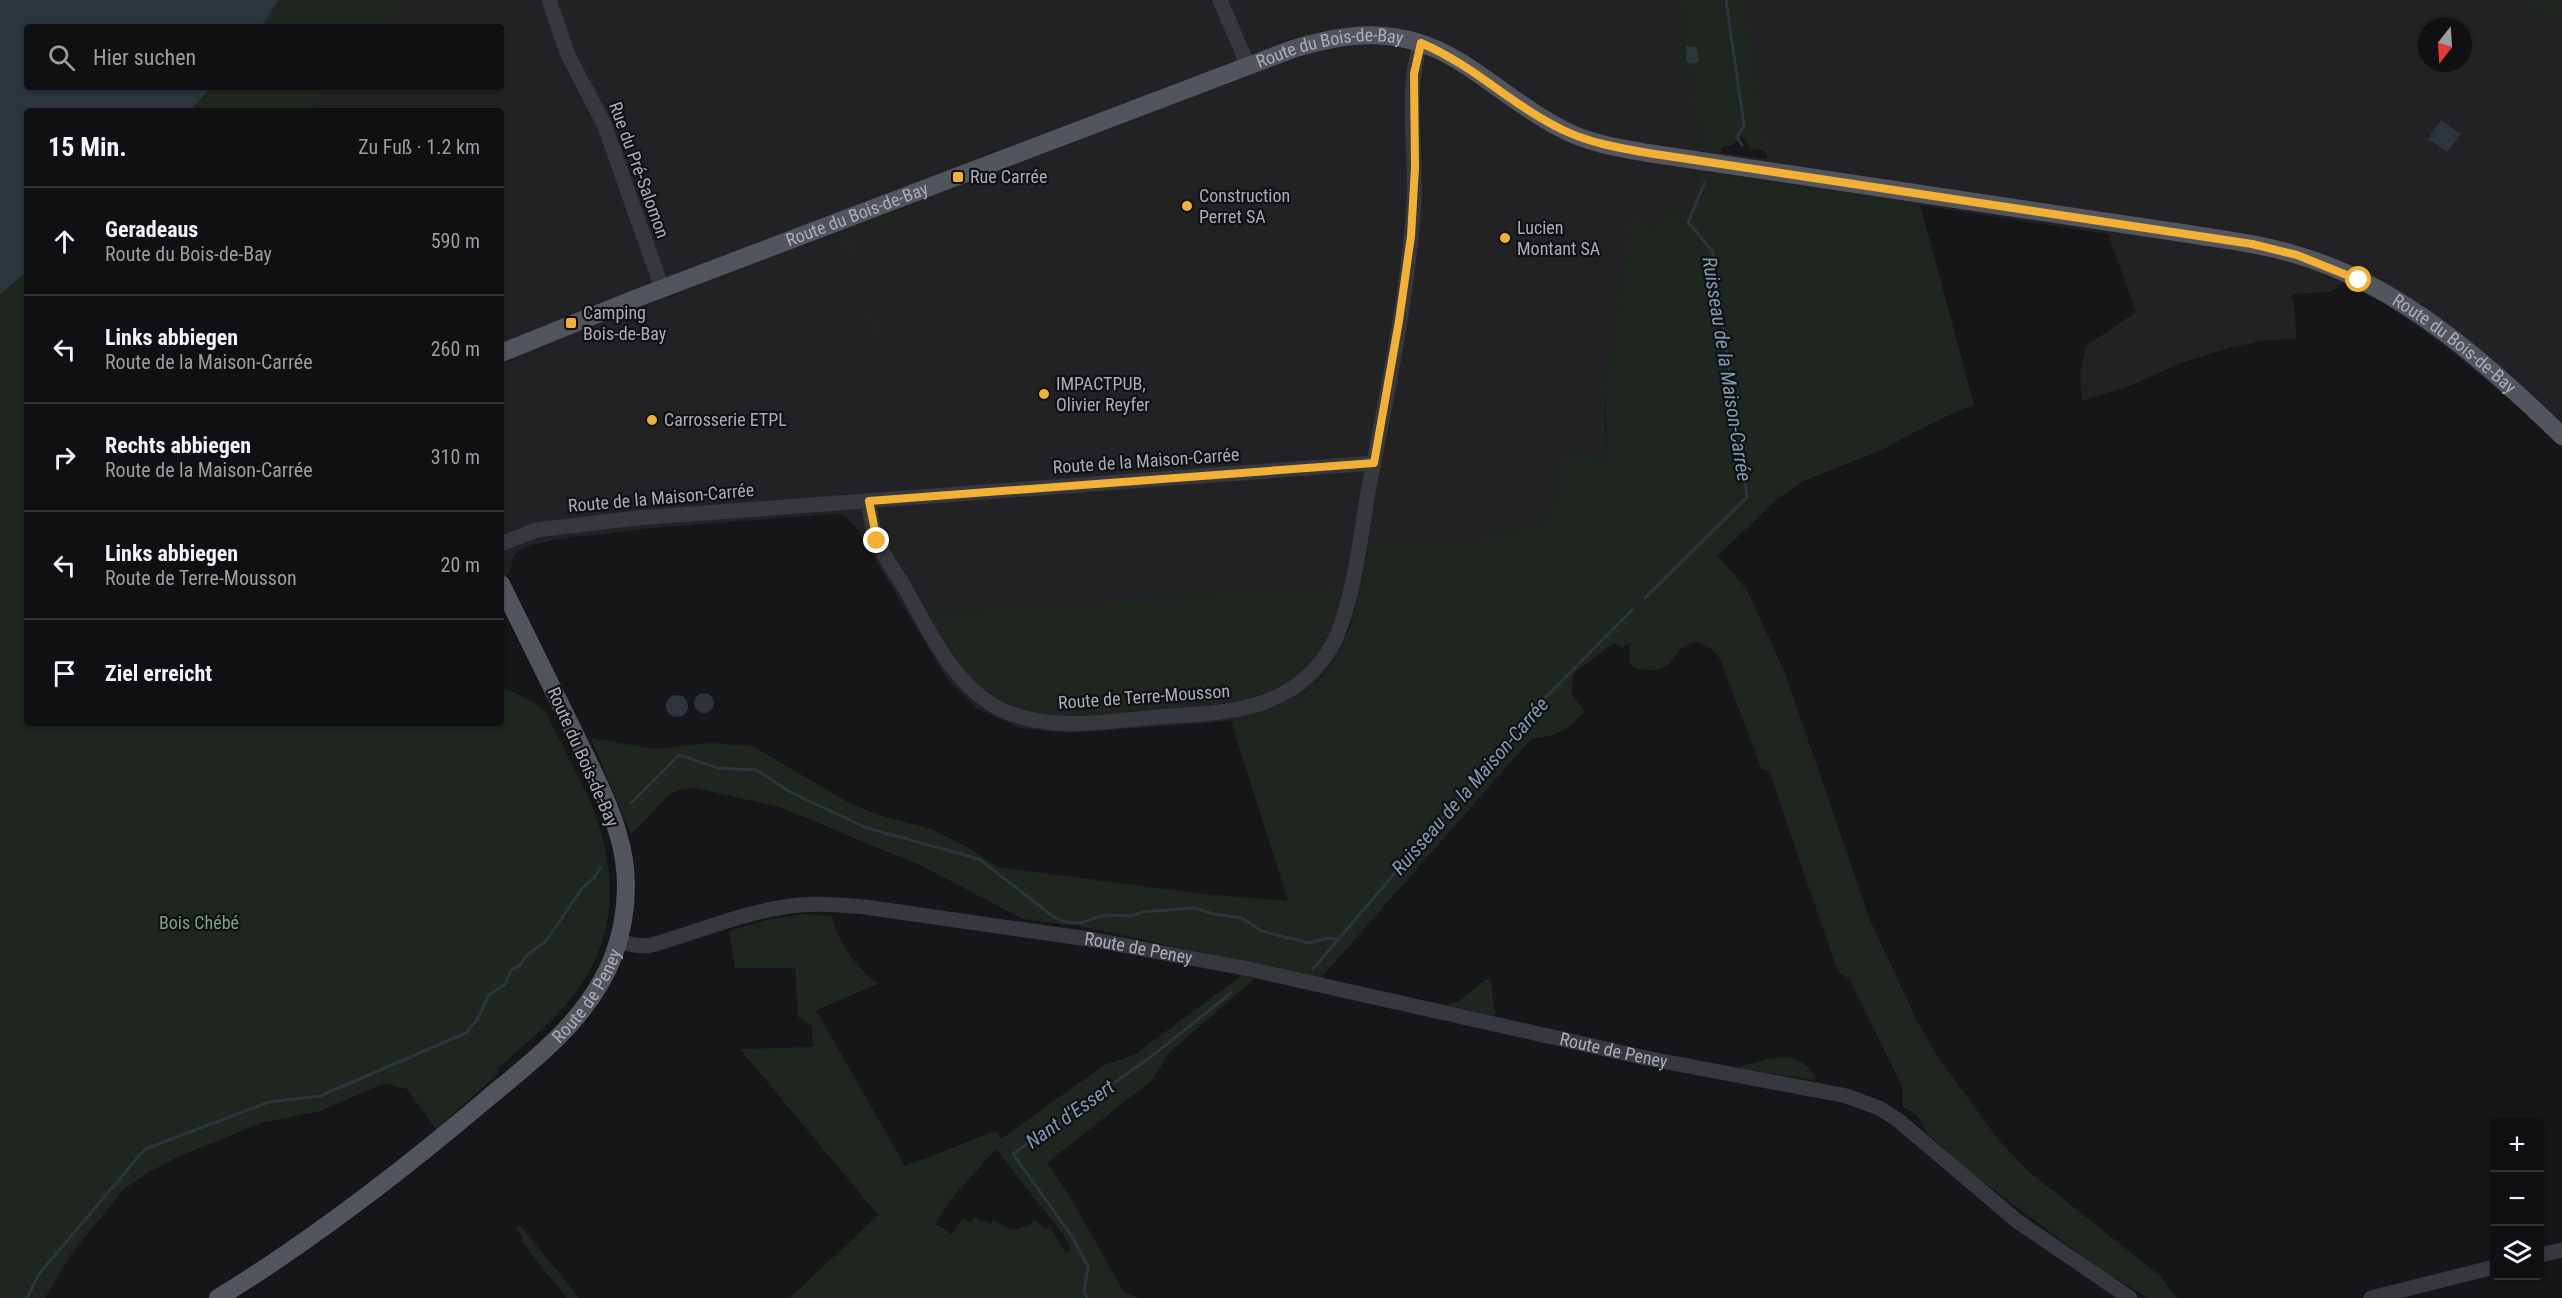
<!DOCTYPE html>
<html lang="de">
<meta charset="utf-8">
<style>
body{margin:0;font-family:"Roboto Condensed",sans-serif;background:#19191b;color:#f1f3f6}
.controls{position:absolute;right:18px;bottom:18px;display:grid;overflow:hidden;border-radius:6px;box-shadow:0 2px 4px #0004}
.controls button{width:54px;height:54px;display:grid;place-items:center;padding:0;border:0;border-bottom:2px solid #303032;background:#101012;color:#f1f3f6;font:30px sans-serif}
.compass{position:absolute;left:2418px;top:18px;width:54px;height:54px;border-radius:50%;background:#101012;box-shadow:0 2px 4px #0004;rotate:197deg}
.stop{position:absolute;width:18px;height:18px;margin:-14px;border:4px solid #f2b134;border-radius:50%;background:#fff}
.stop.end{background:#f2b134;border-color:#fff;box-shadow:0 2px 6px #0008}
.list{margin:0;padding:0;list-style:none}
h2{display:flex;justify-content:space-between;align-items:center;height:78px;margin:0;padding:0 24px;font-size:26px}
h2 small{font-size:20px;font-weight:400;color:#9c9d9f}
.list li{display:grid;grid-template-columns:39px 1fr auto;gap:18px;align-items:center;box-sizing:border-box;height:108px;padding:0 24px;border-top:2px solid #303032}
.list b{display:block;font-size:22px;white-space:nowrap}
.list p{margin:0;font-size:20px;white-space:nowrap;color:#9c9d9f}
.list em{font-size:20px;font-style:normal;color:#9c9d9f}
.icon{flex:none;width:33px;height:33px;fill:none;stroke:currentColor;stroke-width:2;stroke-linecap:round;stroke-linejoin:round}
.map{position:relative;flex:none;width:2562px;height:1298px;overflow:hidden}
.search{position:absolute;background:#101012;box-shadow:0 2px 4px #0004;left:24px;top:24px;width:480px;height:66px;display:flex;align-items:center;gap:15px;box-sizing:border-box;padding:0 21px;border-radius:6px;color:#9c9d9f;font-size:22px}
.panel{position:absolute;background:#101012;box-shadow:0 2px 4px #0004;left:24px;top:108px;width:480px;height:618px;border-radius:6px}
.map>svg:first-child{display:block}
.built{fill:#222225;fill-rule:evenodd}
.green{fill:#1e261f;fill-rule:evenodd}
.water{fill:#2c353c}
.lines{fill:none;stroke-linecap:round;stroke-linejoin:round}
.stream{stroke:#2c353c;stroke-width:3}
.minor{stroke:#37383d;stroke-width:15}
.major{stroke:#53555c;stroke-width:18}
.route{stroke:#f2b134;stroke-width:8}
.poi-dot{fill:#f2b134;stroke:#111113;stroke-width:2}
.labels{text-anchor:middle;stroke-width:4.5;stroke-linejoin:round;paint-order:stroke}
.street-label{font-size:18px;fill:#a8adb8;stroke:#111113}
.poi-label{font-size:18px;fill:#a8adb8;stroke:#111113;text-anchor:start}
.park-label{font-size:18px;fill:#7fa381;stroke:#111113}
.water-label{font-size:20px;font-style:italic;fill:#7f9bb3;stroke:#111113}
</style>
<div class="map">
<svg width="2562" height="1298" viewBox="0 0 2562 1298">
<rect width="100%" height="100%" fill="#161618"/>
<path class="built" d="M 408,0 L 1679,0 L 1684,35 L 1677,41 L 1680,66 L 1689,70 L 1700,150 L 1767,159 L 1746,0 L 2513,0 L 2562,23 L 2562,448 L 2522,410 L 2441,343 L 2384,303 L 2344,283 L 2330,292 L 2291,294 L 2295,308 L 2296,338 L 2259,341 L 2226,349 L 2178,364 L 2132,385 L 2082,401 L 2080,375 L 2086,346 L 2136,312 L 2108,234 L 1700,172 L 1689,217 L 1668,209 L 1652,231 L 1632,214 L 1605,385 L 1605,424 L 1607,459 L 1560,451 L 1550,516 L 1521,529 L 1481,535 L 1479,544 L 1369,544 L 1358,600 L 1339,655 L 1315,684 L 1287,705 L 1270,712 L 1231,721 L 1068,733 L 1019,728 L 976,708 L 947,679 L 855,526 L 845,516 L 836,514 L 664,527 L 558,539 L 530,545 L 519,550 L 512,559 L 510,574 L 501,578 L 501,111 L 308,111 L 332,87 L 501,87 L 501,27 L 391,27 ZM 2427,27 L 2463,27 L 2463,63 L 2427,63 Z"/>
<path class="green" d="M 279,0 L 408,0 L 391,27 L 261,27 Z
M 1679,0 L 1746,0 L 1767,155 L 1764,150 L 1749,149 L 1748,143 L 1742,137 L 1732,145 L 1720,148 L 1723,153 L 1700,150 L 1689,71 L 1680,66 L 1677,41 L 1684,35 Z
M 2513,0 L 2562,0 L 2562,23 Z
M 211,87 L 332,87 L 308,111 L 190,111 Z
M 1699,172 L 1920,204 L 1974,405 L 1936,421 L 1885,448 L 1802,482 L 1777,499 L 1718,556 L 1747,590 L 1785,673 L 1870,920 L 1917,1021 L 1939,1059 L 1998,1139 L 2027,1170 L 2159,1275 L 2177,1298 L 2148,1298 L 2100,1269 L 1970,1172 L 1927,1133 L 1917,1115 L 1903,1107 L 1902,1086 L 1850,980 L 1837,970 L 1769,770 L 1762,770 L 1720,659 C 1708,643 1694,635 1678,652 C 1674,657 1670,664 1665,667 C 1658,671 1633,672 1630,663 C 1628,658 1630,649 1629,643 L 1623,648 L 1614,643 L 1573,674 L 1572,694 L 1584,711 C 1567,731 1558,736 1531,739 L 1321,978 L 1079,926 L 1023,919 L 920,865 L 779,807 L 696,788 L 678,790 L 669,795 L 631,835 L 591,738 L 655,749 L 709,743 L 752,746 L 853,805 L 879,815 L 931,829 L 971,849 L 997,867 L 1204,894 L 1288,901 L 1231,721 C 1340,701 1351,640 1369,544 L 1478,544 L 1481,535 L 1521,529 L 1550,516 L 1560,451 L 1607,459 L 1605,385 L 1632,213 L 1652,231 L 1668,209 L 1688,216 Z
M 894,210 L 897,220 L 871,229 L 864,226 L 866,221 Z
M 838,231 L 856,237 L 858,241 L 849,261 Z
M 27,272 L 27,723 L 501,723 L 501,686 C 513,693 536,702 545,711 C 549,715 550,723 553,727 C 562,745 571,763 580,780 C 612,842 624,915 586,977 C 564,1014 529,1041 497,1069 L 499,1073 L 436,1129 L 407,1089 L 388,1084 L 375,1087 L 320,1111 L 261,1123 L 182,1155 L 149,1172 L 124,1189 L 72,1253 L 45,1298 L 0,1298 L 0,294 Z
M 865,306 L 870,319 L 876,323 L 883,342 L 879,343 L 870,322 L 867,323 L 861,307 Z
M 1341,585 C 1333,619 1322,653 1293,676 C 1280,686 1265,694 1248,698 C 1208,707 1166,707 1126,710 C 1103,711 1079,715 1057,714 C 1038,713 1016,708 1000,698 C 968,680 950,645 931,614 Z
M 803,914 L 832,916 C 837,943 857,967 878,984 L 816,1010 L 905,1166 L 996,1131 L 1001,1139 L 1104,1065 L 1134,1055 L 1242,975 L 1254,979 L 1170,1052 L 1152,1080 L 1047,1163 L 1069,1195 L 1124,1292 L 1139,1298 L 790,1298 L 878,1215 L 740,1049 L 813,1047 L 812,1026 L 798,1017 L 795,968 L 735,968 L 729,931 L 770,919 ZM 996,1149 L 1065,1237 L 1071,1249 L 1066,1253 L 1050,1227 L 1045,1229 L 1035,1219 L 1029,1226 L 1011,1230 L 993,1220 L 991,1224 L 984,1220 L 982,1222 L 975,1216 L 971,1223 L 963,1218 L 952,1234 L 935,1224 L 951,1199 Z
M 1486,979 L 1491,981 L 1495,1016 L 1445,1005 L 1459,1001 Z
M 1788,1057 C 1801,1061 1812,1066 1815,1080 L 1741,1069 L 1742,1066 L 1768,1059 Z
M 520,1225 L 579,1298 L 567,1298 L 521,1241 L 523,1237 L 515,1228 Z"/>
<path class="water" d="M 0,0 L 279,0 L 261,27 L 27,27 L 27,87 L 211,87 L 190,111 L 27,111 L 27,272 L 0,294 Z
M 1686,46 L 1696,47 L 1699,59 L 1697,63 L 1690,64 L 1686,61 Z
M 2441,120 L 2461,134 L 2447,152 L 2428,139 Z
M694 703a10 10 0 1 1 20 0a10 10 0 1 1-20 0Z
M666 706a11 11 0 1 1 22 0a11 11 0 1 1-22 0Z"/>
<g class="lines">
<path class="stream" d="M 1726,0 L 1744,125 L 1737,137 L 1742,145
M 1645,598 L 1747,497 L 1713,252 L 1688,222 L 1705,182
M 631,803 L 679,755 L 717,768 L 756,770 L 792,793 L 867,828 L 979,859 L 1054,917 L 1065,922 L 1080,923 L 1105,915 L 1130,916 L 1142,912 L 1193,908 L 1214,914 L 1242,918 L 1261,931 L 1309,943 L 1328,938 L 1338,939
M 1313,969 L 1540,703 L 1633,609
M 27,1298 L 39,1274 L 145,1149 L 269,1102 L 320,1096 L 466,1033 L 477,1020 L 489,995 L 505,984 L 511,970 L 519,966 L 527,955 L 546,941 L 582,888 L 593,879 L 601,867
M 1087,1298 L 1084,1292 L 1088,1267 L 1073,1238 L 1013,1154 L 1152,1056 L 1231,993"/>
<g class="minor">
<path d="M 549,0 L 568,55 L 604,124 L 662,288"/>
<path d="M 1220,0 L 1248,66"/>
<path d="M 869,501 C 870,514 872,526 876,538 C 882,554 894,570 903,585 C 925,623 945,668 980,696 C 1030,736 1098,722 1158,717 C 1213,713 1271,714 1312,672 C 1325,659 1335,643 1341,625 C 1356,583 1361,531 1369,487 C 1387,393 1408,297 1414,202 C 1417,152 1404,90 1421,43"/>
<path d="M 501,544 L 536,530 L 637,518 L 1374,463"/>
<path id="s1" d="M 618,941 L 634,945 L 648,946 C 698,932 747,910 800,905 C 822,903 843,905 865,907 L 1095,940 L 1249,969 L 1646,1058 L 1847,1096 L 1879,1108 L 1898,1120 L 2017,1221 L 2130,1298"/>
<path d="M 2540,1255 L 2562,1250"/>
<path d="M 2371,1298 L 2494,1267"/>
</g>
<g class="major">
<path id="s2" d="M 501,353 L 632,300 L 1293,49 C 1352,31 1402,27 1457,60 C 1492,81 1523,109 1560,128 C 1587,143 1618,148 1648,153 L 2189,234 C 2225,240 2262,244 2297,255 C 2400,285 2486,362 2562,436"/>
<path id="s3" d="M 218,1298 C 314,1239 402,1171 488,1098 C 529,1064 574,1030 601,982 C 622,946 630,901 624,860 C 617,815 593,772 573,730 C 549,681 525,633 501,584"/>
</g>
</g>
<g class="lines">
<path class="route" d="M 877,541 L 869,501 L 1374,463 L 1399,321 L 1411,236 L 1415,168 L 1414,74 L 1421,43 C 1473,65 1513,106 1563,130 C 1590,143 1619,148 1648,153 L 2252,244 L 2297,255 L 2359,280"/>
</g>
<g class="poi-dot">
<rect x="952" y="171" width="12" height="12" rx="3"/>
<circle cx="1187" cy="206" r="6"/>
<circle cx="1505" cy="238" r="6"/>
<rect x="565" y="317" width="12" height="12" rx="3"/>
<circle cx="1044" cy="394" r="6"/>
<circle cx="652" cy="420" r="6"/>
</g>
<g class="labels">
<g class="street-label">
<text dy="6" stroke="none"><textPath href="#s2" startOffset="885">Route du Bois-de-Bay</textPath></text>
<text transform="translate(639 170) rotate(70)" y="6">Rue du Pré-Salomon</text>
<text dy="6" stroke="none"><textPath href="#s2" startOffset="382">Route du Bois-de-Bay</textPath></text>
<text dy="6" stroke="none"><textPath href="#s2" startOffset="2073">Route du Bois-de-Bay</textPath></text>
<text transform="translate(1146 461) rotate(-4)" y="6">Route de la Maison-Carrée</text>
<text transform="translate(661 498) rotate(-5)" y="6">Route de la Maison-Carrée</text>
<text transform="translate(1144 697) rotate(-4)" y="6">Route de Terre-Mousson</text>
<text transform="translate(583 757) rotate(66)" y="6">Route du Bois-de-Bay</text>
<text dy="6" stroke="none"><textPath href="#s1" startOffset="530">Route de Peney</textPath></text>
<text dy="6" stroke="none"><textPath href="#s3" startOffset="480">Route de Peney</textPath></text>
<text dy="6" stroke="none"><textPath href="#s1" startOffset="1016">Route de Peney</textPath></text>
</g>
<g class="poi-label">
<text x="970" y="183">Rue Carrée</text>
<text x="1199" y="202">Construction<tspan x="1199" dy="21">Perret SA</tspan></text>
<text x="1517" y="234">Lucien<tspan x="1517" dy="21">Montant SA</tspan></text>
<text x="583" y="319">Camping<tspan x="583" dy="21">Bois-de-Bay</tspan></text>
<text x="1056" y="390">IMPACTPUB,<tspan x="1056" dy="21">Olivier Reyfer</tspan></text>
<text x="664" y="426">Carrosserie ETPL</text>
</g>
<g class="park-label">
<text x="199" y="929">Bois Chébé</text>
</g>
<g class="water-label">
<text transform="translate(1727 369) rotate(81)" y="7">Ruisseau de la Maison-Carrée</text>
<text transform="translate(1470 786) rotate(-49)" y="7">Ruisseau de la Maison-Carrée</text>
<text transform="translate(1070 1114) rotate(-35)" y="7">Nant d'Essert</text>
</g>
</g>
</svg>
<div class="controls">
<button>+</button>
<button>−</button>
<button><svg class="icon" aria-label="layers" viewBox="0 0 24 24"><path d="M12 4l9 5-9 5-9-5zM3 14l9 5 9-5"/></svg></button>
</div>
<svg class="compass" viewBox="-18 -18 36 36"><path d="M0-13l5 13h-10z" fill="#e53935"/><path d="M0 13l5-13h-10z" fill="#9c9d9f"/></svg>
<div class="stop" style="left:2359px;top:280px"></div>
<div class="stop end" style="left:877px;top:541px"></div>
<div class="search"><svg class="icon" aria-label="search" viewBox="0 0 24 24"><circle cx="10" cy="10" r="6"/><path d="M15 15l6 6"/></svg>Hier suchen</div>
<section class="panel">
<h2>15 Min.<small>Zu Fuß · 1.2 km</small></h2>
<ul class="list">
<li><svg class="icon" aria-label="ahead" viewBox="0 0 24 24"><path d="M12 20V5M6 11l6-6 6 6"/></svg><div><b>Geradeaus</b><p>Route du Bois-de-Bay</p></div><em>590 m</em></li>
<li><svg class="icon" aria-label="left" viewBox="0 0 24 24"><path d="M17 20v-9H6M10 6l-5 5 5 5"/></svg><div><b>Links abbiegen</b><p>Route de la Maison-Carrée</p></div><em>260 m</em></li>
<li><svg class="icon" aria-label="right" viewBox="0 0 24 24"><path d="M7 20v-9h11M14 6l5 5-5 5"/></svg><div><b>Rechts abbiegen</b><p>Route de la Maison-Carrée</p></div><em>310 m</em></li>
<li><svg class="icon" aria-label="left" viewBox="0 0 24 24"><path d="M17 20v-9H6M10 6l-5 5 5 5"/></svg><div><b>Links abbiegen</b><p>Route de Terre-Mousson</p></div><em>20 m</em></li>
<li><svg class="icon" aria-label="arrive" viewBox="0 0 24 24"><path d="M6 21V4h12l-3 4 3 4H6"/></svg><div><b>Ziel erreicht</b></div></li>
</ul>
</section>
</div>
